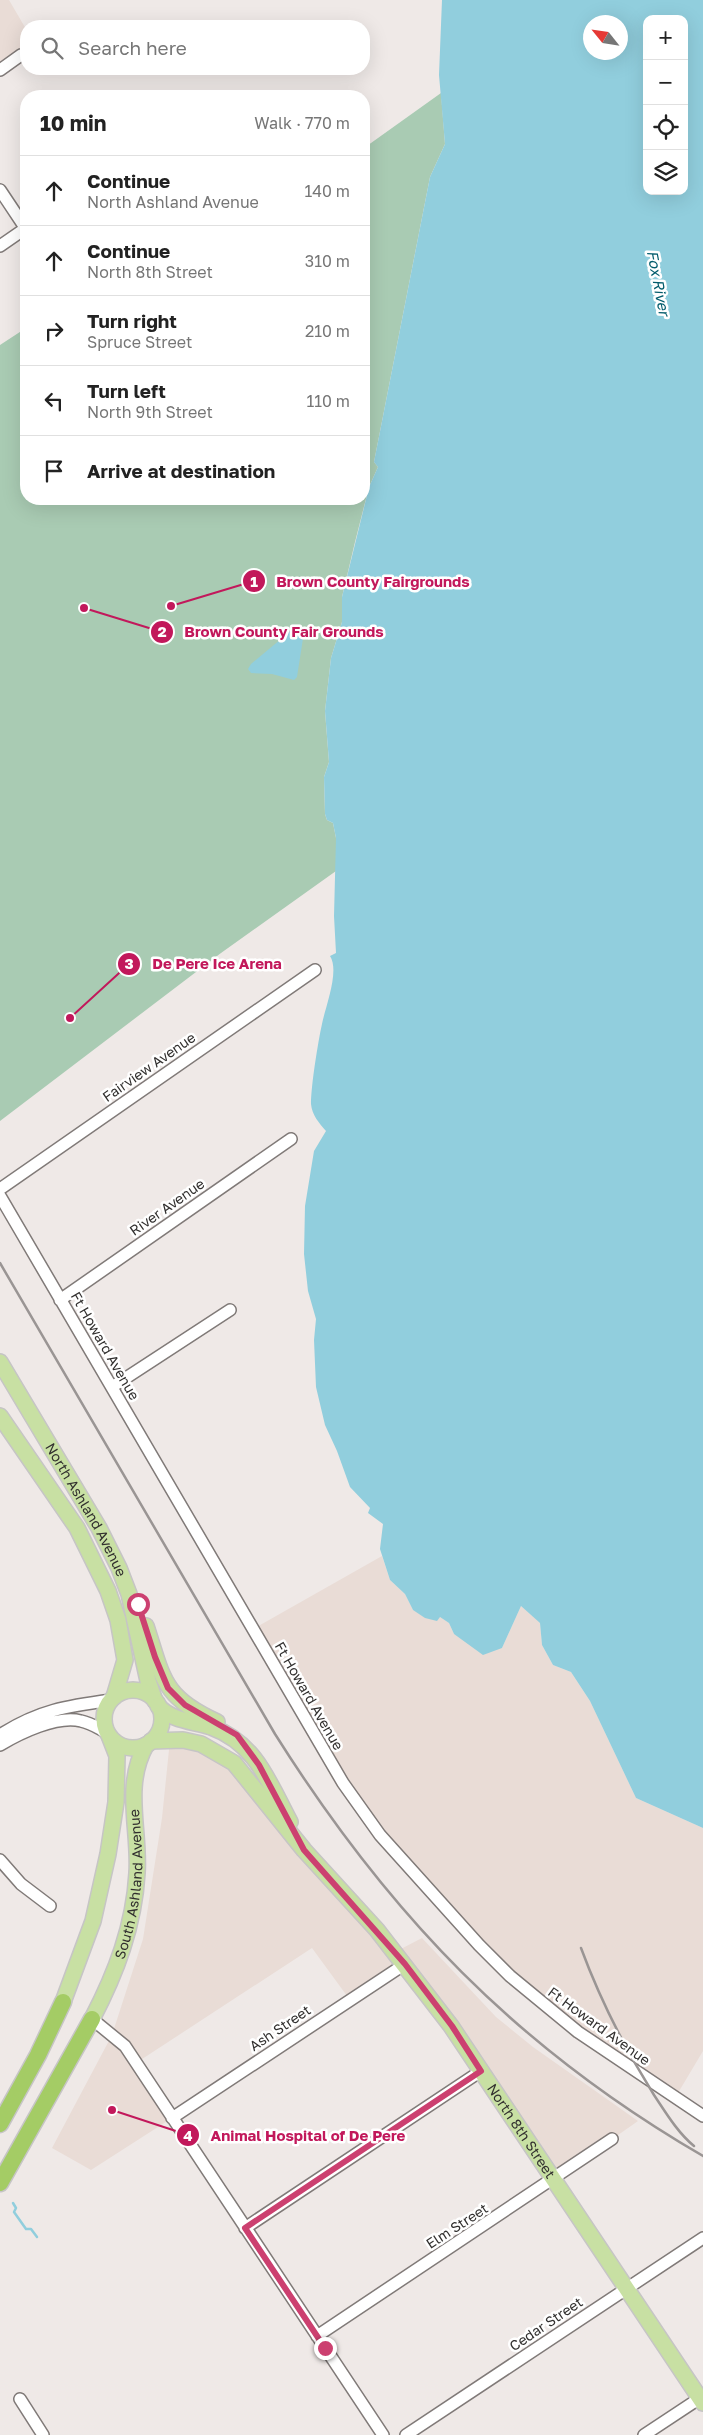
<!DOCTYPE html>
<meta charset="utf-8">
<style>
body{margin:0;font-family:"Golos Text",sans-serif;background:#f6f6f6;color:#222}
.controls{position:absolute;right:15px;top:15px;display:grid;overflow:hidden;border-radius:10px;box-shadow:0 5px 20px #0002}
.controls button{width:45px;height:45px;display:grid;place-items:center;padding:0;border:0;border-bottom:1px solid #e0e0e0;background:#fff;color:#222;font:25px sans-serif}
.compass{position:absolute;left:583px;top:15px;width:45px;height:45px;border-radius:50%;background:#fff;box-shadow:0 5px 20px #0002;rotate:300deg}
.stop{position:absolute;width:15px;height:15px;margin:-11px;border:4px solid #cc4070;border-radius:50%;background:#fff}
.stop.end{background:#cc4070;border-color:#fff;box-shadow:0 1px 5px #0008}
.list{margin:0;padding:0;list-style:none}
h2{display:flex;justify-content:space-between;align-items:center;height:65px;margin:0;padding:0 20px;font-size:21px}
h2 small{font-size:16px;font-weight:400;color:#767676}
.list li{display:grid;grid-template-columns:32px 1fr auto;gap:15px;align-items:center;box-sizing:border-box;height:70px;padding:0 20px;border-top:1px solid #e0e0e0}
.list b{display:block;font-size:19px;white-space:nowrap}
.list p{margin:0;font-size:16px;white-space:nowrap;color:#767676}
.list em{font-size:16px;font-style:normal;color:#767676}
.icon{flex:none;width:28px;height:28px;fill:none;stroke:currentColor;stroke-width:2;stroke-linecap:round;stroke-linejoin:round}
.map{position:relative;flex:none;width:703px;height:2435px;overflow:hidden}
.search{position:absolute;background:#fff;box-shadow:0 5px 20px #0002;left:20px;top:20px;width:350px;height:55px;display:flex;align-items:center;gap:12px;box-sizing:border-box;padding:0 18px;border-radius:20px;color:#767676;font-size:19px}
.panel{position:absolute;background:#fff;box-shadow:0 5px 20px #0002;left:20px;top:90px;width:350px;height:415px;border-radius:20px}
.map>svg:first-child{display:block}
.built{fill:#e9dcd6}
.green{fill:#a9cbb3}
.water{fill:#91cedd;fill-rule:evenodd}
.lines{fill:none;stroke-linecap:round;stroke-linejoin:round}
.stream{stroke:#91cedd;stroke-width:2.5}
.minor-casing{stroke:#807a78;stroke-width:14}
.major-casing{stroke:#c6c5c5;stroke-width:18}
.highway-casing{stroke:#c6c5c5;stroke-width:19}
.minor{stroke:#fff;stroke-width:11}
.major{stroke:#c8e0a3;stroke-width:15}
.highway{stroke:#a4cc65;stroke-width:16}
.rail{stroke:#9a9594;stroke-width:2.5}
.route{stroke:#cc4070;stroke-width:6}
.labels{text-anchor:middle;stroke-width:5;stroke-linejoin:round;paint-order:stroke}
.street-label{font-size:14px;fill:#32302f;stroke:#fff}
.water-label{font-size:15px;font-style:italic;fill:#035c6c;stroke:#fff}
.leader{fill:none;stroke:#c2185b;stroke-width:2}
.callout-dot{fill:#c2185b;stroke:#fff;stroke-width:2}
.mark-label{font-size:15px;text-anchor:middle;font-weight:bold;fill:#fff}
.callout-label{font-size:15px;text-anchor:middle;font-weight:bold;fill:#c2185b;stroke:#fff;stroke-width:5;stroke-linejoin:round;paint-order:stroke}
</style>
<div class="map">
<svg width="703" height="2435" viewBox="0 0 703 2435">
<rect width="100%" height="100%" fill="#efe9e7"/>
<path class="built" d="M 0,0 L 9,0 L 26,29 L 26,38 L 20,43 L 25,54 L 0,71 Z
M 382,1556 L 390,1580 L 405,1594 L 413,1610 L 440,1617 L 449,1623 L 454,1634 L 502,1648 L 521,1606 L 536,1619 L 540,1623 L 542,1645 L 553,1665 L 571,1672 L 590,1701 L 636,1798 L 703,1828 L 703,2051 L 675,2098 L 545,2007 L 380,1835 L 253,1629 Z
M 170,1740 L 221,1755 L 395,1952 L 422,1938 L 496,2017 L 533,2047 L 638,2121 L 554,2180 L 405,1964 L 350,2000 L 312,1948 L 136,2063 L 172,2118 L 91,2170 L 52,2148 L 112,2035 L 143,1939 L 162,1818 Z"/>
<path class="green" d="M 441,93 L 445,144 L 430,177 L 374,462 L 378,467 L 369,487 L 355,542 L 342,597 L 342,622 L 331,658 L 325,711 L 329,762 L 324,777 L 325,814 L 327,820 L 333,823 L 336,838 L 336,871 L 221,953 L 0,1121 L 0,345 L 26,328 L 26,499 L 364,499 L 364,148 Z"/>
<path class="water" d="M 442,0 L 703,0 L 703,1828 L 636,1798 L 590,1701 L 571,1672 L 553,1665 L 542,1645 L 540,1623 L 521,1606 L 502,1648 L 483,1655 L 454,1634 L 449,1623 L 440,1617 L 437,1621 L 425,1618 L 413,1610 L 405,1594 L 390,1580 L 380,1549 L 383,1524 L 368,1513 L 370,1508 L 350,1487 L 337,1451 L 325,1425 L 316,1387 L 314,1340 L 316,1319 L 308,1291 L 304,1254 L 305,1206 L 314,1151 L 326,1131 C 319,1123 312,1115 311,1104 C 311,1086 318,1042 322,1024 C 325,1008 340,971 330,956 L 336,953 L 334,916 L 336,838 L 333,823 L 327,820 L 325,814 L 324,777 L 329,762 L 325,711 L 331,658 L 342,622 L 342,597 L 369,487 L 378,467 L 374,462 L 430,177 L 445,144 L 439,75 ZM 647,19 L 684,19 L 684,191 L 647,191 ZM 590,22 L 620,22 L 620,52 L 590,52 Z
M 303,628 L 304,632 L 297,677 L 294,680 L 272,674 L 251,673 L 248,669 L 251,664 L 293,629 Z"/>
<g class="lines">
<path class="stream" d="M 13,2203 L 16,2208 L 14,2212 L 26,2229 L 31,2229 L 37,2237"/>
<g class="minor-casing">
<path id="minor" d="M 0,70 L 21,55
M 0,190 L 26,229
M 0,246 L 26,228
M 0,1189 L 315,970
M 0,1196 L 343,1783 L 380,1835 L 479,1945 L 510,1976 L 578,2032 L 703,2116
M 60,1300 L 291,1139
M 112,1387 L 230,1310
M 0,1735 C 39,1710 67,1706 112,1700
M 0,1745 C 20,1733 57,1715 81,1721 C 91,1723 98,1728 106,1732
M 0,1860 L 21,1884 L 50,1906
M 92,2019 L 125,2046 L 383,2435
M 172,2118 L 405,1964
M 245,2228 L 481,2071
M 317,2336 L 612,2139
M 20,2399 L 43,2435
M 406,2435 L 703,2238
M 644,2435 L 703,2396"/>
</g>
<g class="major-casing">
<g id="major">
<path id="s1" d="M 0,1362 L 99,1528 L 119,1568 L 129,1594 L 148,1681 L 155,1701"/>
<path d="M 0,1416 L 77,1528 L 108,1591 L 118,1620 L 125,1660 L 114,1697"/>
<path d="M 146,1626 C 163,1678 162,1697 217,1722"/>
<circle cx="133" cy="1719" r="29"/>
<path d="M 158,1706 C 172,1721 192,1721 211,1727 C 256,1743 269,1783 290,1822"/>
<path id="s2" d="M 151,1741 L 183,1740 L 201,1744 L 234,1763 L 304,1850 L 377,1930 L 451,2026 L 703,2403"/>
<path d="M 63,2002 L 93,1921 L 108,1854 L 116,1802 L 117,1756 L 110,1738"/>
<path id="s3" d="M 92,2019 C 116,1973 134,1926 137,1873 C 140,1830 123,1786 146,1745"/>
</g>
</g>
<g class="highway-casing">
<path id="highway" d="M 0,2124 L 38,2055 L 63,2002
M 0,2183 L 92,2019"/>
</g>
<use href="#minor" class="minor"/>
<use href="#major" class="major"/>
<use href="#highway" class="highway"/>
<path class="rail" d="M 0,1263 L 275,1734 C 389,1915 517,2048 703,2156
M 581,1948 C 601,2002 624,2047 654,2095 C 666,2113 678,2133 694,2146"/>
</g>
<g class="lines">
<path class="route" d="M 138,1604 L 155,1657 L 168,1688 L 185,1705 L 237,1735 L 259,1765 L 304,1850 L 405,1964 L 452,2026 L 481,2071 L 245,2228 L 325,2348"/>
</g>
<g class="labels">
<g class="street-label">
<text transform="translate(149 1067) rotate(-35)" y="5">Fairview Avenue</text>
<text transform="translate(167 1207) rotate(-35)" y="5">River Avenue</text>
<text transform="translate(105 1346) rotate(60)" y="5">Ft Howard Avenue</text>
<text dy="5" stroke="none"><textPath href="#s1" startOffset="171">North Ashland Avenue</textPath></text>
<text transform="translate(309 1696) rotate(60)" y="5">Ft Howard Avenue</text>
<text dy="5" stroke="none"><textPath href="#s3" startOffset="142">South Ashland Avenue</textPath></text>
<text transform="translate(599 2026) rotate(36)" y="5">Ft Howard Avenue</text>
<text transform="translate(280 2028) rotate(-34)" y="5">Ash Street</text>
<text dy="5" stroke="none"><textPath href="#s2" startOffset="556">North 8th Street</textPath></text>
<text transform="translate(457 2226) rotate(-33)" y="5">Elm Street</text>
<text transform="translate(546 2324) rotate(-34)" y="5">Cedar Street</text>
</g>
<g class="water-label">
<text transform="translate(658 283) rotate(79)" y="5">Fox River</text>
</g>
</g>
<path class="leader" d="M171 606L254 581M84 608L162 632M70 1018L129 964M112 2110L188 2135"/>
<g class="callout-dot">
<circle cx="171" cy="606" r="5"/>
<circle cx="84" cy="608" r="5"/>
<circle cx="70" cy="1018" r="5"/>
<circle cx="112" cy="2110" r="5"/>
<circle cx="254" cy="581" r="12"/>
<circle cx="162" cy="632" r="12"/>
<circle cx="129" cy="964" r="12"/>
<circle cx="188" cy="2135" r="12"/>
</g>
<g class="mark-label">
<text x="254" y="587">1</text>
<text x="162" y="637">2</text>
<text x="129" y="969">3</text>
<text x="188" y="2141">4</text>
</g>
<g class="callout-label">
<text x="373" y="587">Brown County Fairgrounds</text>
<text x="284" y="637">Brown County Fair Grounds</text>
<text x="217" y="969">De Pere Ice Arena</text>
<text x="308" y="2141">Animal Hospital of De Pere</text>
</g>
</svg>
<div class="controls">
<button>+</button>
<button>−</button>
<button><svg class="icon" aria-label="locate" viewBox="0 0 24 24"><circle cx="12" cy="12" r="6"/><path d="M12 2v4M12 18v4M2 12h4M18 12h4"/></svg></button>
<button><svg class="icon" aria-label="layers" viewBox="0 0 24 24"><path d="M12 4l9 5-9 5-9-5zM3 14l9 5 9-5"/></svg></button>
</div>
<svg class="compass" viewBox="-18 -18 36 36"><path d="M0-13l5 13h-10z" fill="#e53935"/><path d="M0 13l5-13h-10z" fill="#767676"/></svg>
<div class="stop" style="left:138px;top:1604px"></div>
<div class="stop end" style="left:325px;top:2348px"></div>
<div class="search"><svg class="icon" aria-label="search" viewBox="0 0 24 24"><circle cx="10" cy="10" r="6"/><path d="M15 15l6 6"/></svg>Search here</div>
<section class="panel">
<h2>10 min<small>Walk · 770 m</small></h2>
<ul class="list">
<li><svg class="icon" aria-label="ahead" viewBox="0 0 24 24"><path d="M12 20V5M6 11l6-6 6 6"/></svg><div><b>Continue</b><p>North Ashland Avenue</p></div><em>140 m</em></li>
<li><svg class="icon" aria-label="ahead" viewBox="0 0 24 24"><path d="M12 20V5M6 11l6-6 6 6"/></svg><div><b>Continue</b><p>North 8th Street</p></div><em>310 m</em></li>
<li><svg class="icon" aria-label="right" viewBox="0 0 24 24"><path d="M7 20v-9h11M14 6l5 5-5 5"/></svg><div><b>Turn right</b><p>Spruce Street</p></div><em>210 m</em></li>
<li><svg class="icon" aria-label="left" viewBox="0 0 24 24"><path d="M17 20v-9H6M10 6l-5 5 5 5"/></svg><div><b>Turn left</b><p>North 9th Street</p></div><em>110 m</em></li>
<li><svg class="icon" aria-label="arrive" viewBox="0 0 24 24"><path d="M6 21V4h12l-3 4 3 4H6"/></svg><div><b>Arrive at destination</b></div></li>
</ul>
</section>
</div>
